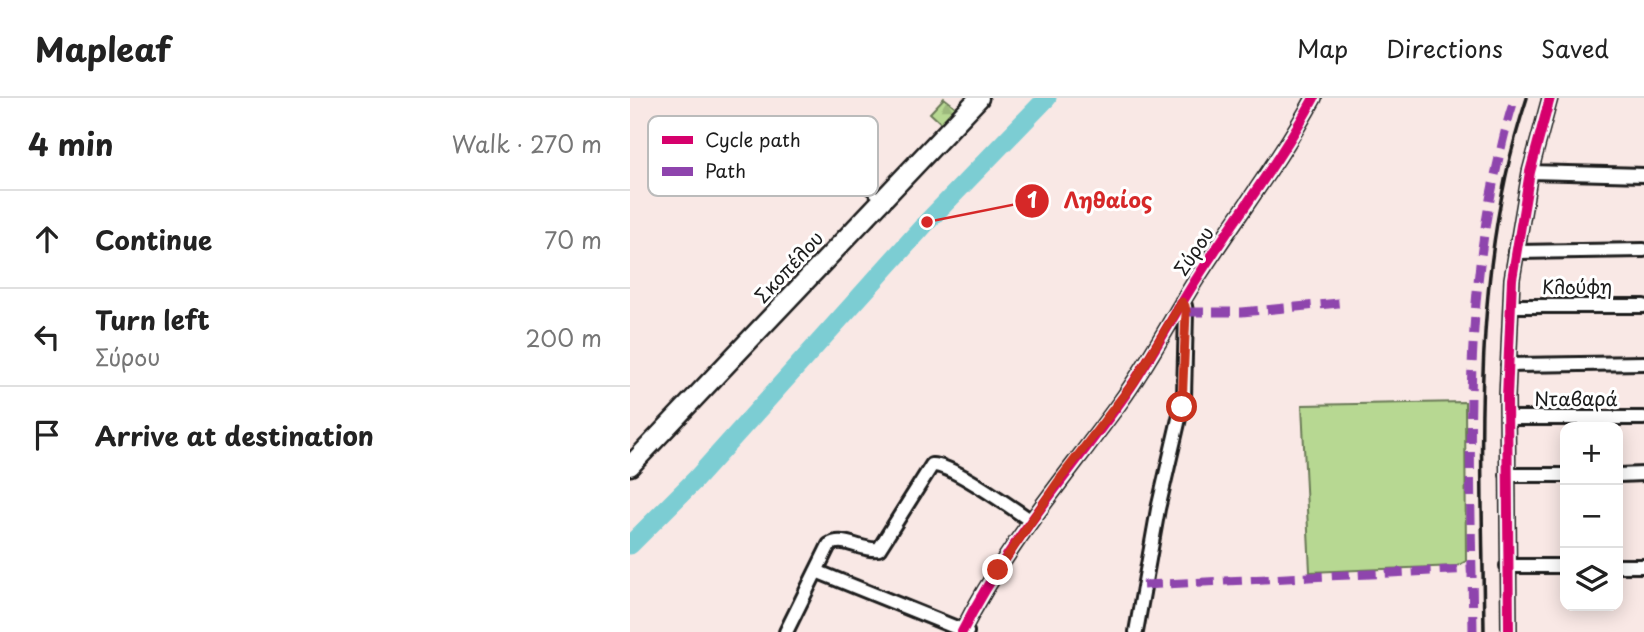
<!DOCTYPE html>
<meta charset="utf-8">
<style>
body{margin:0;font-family:"Playpen Sans",sans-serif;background:#f6f6f6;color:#222}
.controls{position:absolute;right:21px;bottom:21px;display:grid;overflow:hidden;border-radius:14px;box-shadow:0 4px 18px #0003}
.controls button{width:63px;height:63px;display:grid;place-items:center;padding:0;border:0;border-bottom:2px solid #e0e0e0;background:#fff;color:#222;font:35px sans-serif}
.stop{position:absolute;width:21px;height:21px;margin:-16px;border:5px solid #c8321e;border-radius:50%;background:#fff}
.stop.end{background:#c8321e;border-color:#fff;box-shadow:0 2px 7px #0008}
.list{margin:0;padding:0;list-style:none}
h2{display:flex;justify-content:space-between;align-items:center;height:91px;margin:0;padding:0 28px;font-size:30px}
h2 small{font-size:23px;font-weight:400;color:#767676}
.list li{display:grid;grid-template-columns:46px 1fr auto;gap:21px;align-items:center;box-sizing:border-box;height:98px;padding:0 28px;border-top:2px solid #e0e0e0}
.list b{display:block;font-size:26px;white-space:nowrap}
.list p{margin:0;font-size:23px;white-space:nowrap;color:#767676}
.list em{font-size:23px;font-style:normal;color:#767676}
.icon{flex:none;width:38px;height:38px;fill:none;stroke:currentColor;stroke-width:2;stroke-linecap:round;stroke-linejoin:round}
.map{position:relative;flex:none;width:1014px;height:534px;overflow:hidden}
header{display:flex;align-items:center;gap:42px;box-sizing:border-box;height:98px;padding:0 35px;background:#fff;border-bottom:2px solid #e0e0e0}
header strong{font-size:33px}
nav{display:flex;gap:38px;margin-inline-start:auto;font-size:24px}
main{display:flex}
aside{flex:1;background:#fff}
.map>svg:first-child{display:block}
.forest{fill:url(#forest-firs);stroke:#6a7a57;stroke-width:2}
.pitch{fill:#b7d892;stroke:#6a7a57;stroke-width:2}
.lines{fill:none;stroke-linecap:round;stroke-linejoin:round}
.river{stroke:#7bcdd3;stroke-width:19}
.service-casing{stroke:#1c1c1c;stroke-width:11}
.minor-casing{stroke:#1c1c1c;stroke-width:18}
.secondary-casing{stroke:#1c1c1c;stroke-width:23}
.service{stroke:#fff;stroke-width:6}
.minor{stroke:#fff;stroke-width:12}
.secondary{stroke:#fff;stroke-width:18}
.rail{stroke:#1c1c1c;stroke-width:3.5}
.quiet{stroke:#8e44ad;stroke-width:9;stroke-dasharray:18 9;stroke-linecap:butt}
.cycleway-casing{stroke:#fff;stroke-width:15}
.cycleway{stroke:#d6006c;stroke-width:10}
.route{stroke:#c8321e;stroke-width:9}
.labels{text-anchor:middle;stroke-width:6;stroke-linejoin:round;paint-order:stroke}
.street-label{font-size:19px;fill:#1c1c1c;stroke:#fff}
.key{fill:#fff;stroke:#bbb;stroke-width:2}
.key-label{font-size:19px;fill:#1c1c1c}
.leader{fill:none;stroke:#d62828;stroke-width:2.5}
.callout-dot{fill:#d62828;stroke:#fff;stroke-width:2.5}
.mark-label{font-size:21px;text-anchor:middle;font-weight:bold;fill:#fff}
.callout-label{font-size:21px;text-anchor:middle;font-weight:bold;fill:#d62828;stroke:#fff;stroke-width:6;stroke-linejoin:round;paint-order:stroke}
</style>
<header>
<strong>Mapleaf</strong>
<nav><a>Map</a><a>Directions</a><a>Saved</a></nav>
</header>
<main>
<aside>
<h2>4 min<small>Walk · 270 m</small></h2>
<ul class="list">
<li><svg class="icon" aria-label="ahead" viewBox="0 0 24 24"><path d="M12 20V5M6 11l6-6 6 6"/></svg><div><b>Continue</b></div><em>70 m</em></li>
<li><svg class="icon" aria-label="left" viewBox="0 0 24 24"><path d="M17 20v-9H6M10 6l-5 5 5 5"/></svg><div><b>Turn left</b><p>Σύρου</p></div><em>200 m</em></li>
<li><svg class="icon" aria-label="arrive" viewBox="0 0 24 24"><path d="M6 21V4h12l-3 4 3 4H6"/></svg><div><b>Arrive at destination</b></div></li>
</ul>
</aside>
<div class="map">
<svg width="1014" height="534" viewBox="0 0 1014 534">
<defs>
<pattern id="forest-firs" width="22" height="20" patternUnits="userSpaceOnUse" patternTransform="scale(1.75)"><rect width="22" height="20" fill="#b7d892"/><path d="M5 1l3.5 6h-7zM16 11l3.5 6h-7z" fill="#9db97d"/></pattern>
</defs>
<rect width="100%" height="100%" fill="#f9e8e5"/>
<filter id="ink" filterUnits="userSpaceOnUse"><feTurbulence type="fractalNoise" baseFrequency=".0143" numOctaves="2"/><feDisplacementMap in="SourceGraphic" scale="14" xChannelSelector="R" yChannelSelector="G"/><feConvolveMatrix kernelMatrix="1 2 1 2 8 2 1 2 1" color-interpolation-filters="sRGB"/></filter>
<g filter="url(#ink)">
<path class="forest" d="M 314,0 L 327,10 L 312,26 L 300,15 Z"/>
<path class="pitch" d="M 835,304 L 836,463 L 827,468 L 680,474 L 672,307 Z"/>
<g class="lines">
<path class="river" d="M 0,447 L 65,382 L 297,124 L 417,0"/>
<g class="service-casing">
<path id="service" d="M 133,30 L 133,55 C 146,75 204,81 228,87 L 236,90 L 250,101"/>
</g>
<g class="minor-casing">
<path id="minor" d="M 900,74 L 1014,77
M 885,154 L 1014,152
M 881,208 L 1014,208
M 878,267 L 1014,265
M 878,320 L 1014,320
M 877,377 L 935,377
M 988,377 L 1014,376
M 877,468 L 935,468
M 988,468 L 1014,468
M 186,473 L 337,534
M 156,534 L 199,447 C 214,437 232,454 249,451 L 302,367 C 320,365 382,410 400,422
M 332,534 C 374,450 436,379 491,303 C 520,263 542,219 569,177 C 607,118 650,62 684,0
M 506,534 L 528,411 L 554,299 L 556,214 L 555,208 L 552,204
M 879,534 L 877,299 L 882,181 L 900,74 L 920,0"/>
</g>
<g class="secondary-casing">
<path id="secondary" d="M 0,368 L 349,0"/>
</g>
<use href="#service" class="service"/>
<use href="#minor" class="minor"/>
<use href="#secondary" class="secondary"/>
<path class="rail" d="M 854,534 C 852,356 840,172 897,0"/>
<path class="quiet" d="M 556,214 L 612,214 L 709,205
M 513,487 L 842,471
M 843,534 C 841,381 832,227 865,77 C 871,52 876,25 885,0"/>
<g class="cycleway-casing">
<path id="cycleway" d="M 332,534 C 374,450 436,379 491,303 C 520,263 542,219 569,177 C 607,118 650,62 684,0
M 879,534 L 877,299 L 882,181 L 900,74 L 920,0"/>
</g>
<use href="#cycleway" class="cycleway"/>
</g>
</g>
<g class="lines" filter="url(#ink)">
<path class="route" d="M 368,472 L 430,381 L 504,284 L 552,204 L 555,208 L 556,214 L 552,309"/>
</g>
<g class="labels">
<g class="street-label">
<text transform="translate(564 153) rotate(-56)" y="7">Σύρου</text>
<text transform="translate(159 169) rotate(-47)" y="7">Σκοπέλου</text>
<text x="947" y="196">Κλούφη</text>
<text x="946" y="308">Νταβαρά</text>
</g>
</g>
<rect x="18" y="18" width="230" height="80" rx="10" class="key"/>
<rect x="32" y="38" width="31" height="8" fill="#d6006c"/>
<rect x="32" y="69" width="31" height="9" fill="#8e44ad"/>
<g class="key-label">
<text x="75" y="49">Cycle path</text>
<text x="75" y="80">Path</text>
</g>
<path class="leader" d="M297 124L402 103"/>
<g class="callout-dot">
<circle cx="297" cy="124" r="7"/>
<circle cx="402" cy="103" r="18"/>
</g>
<g class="mark-label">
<text x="402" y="110">1</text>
</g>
<g class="callout-label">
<text x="478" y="110">Ληθαίος</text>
</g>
</svg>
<div class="controls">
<button>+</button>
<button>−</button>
<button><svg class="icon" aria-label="layers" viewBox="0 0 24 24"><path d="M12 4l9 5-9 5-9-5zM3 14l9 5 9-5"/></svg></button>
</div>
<div class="stop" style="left:552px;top:309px"></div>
<div class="stop end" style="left:368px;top:472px"></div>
</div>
</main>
